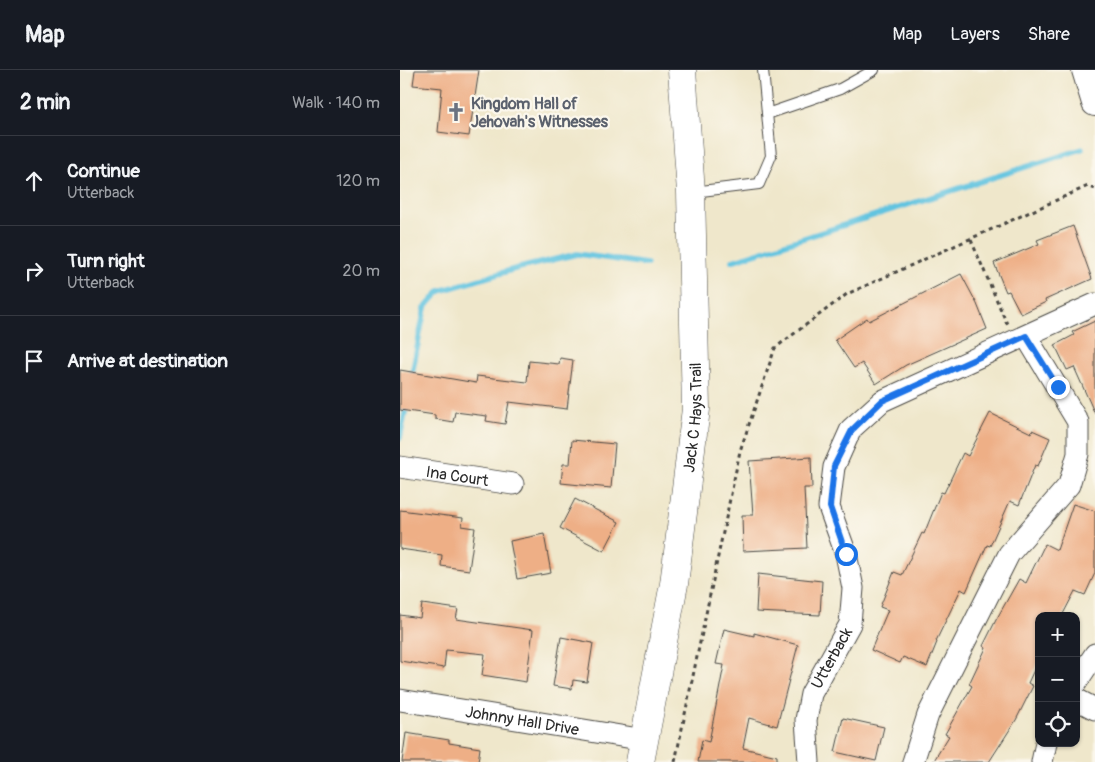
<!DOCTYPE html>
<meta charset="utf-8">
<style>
body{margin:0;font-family:Pangolin,sans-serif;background:#20242c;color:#f1f3f6}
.controls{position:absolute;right:15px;bottom:15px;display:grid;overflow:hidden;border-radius:10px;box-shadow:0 1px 4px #0004}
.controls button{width:45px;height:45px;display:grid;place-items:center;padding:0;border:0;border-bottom:1px solid #363941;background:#171b24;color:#f1f3f6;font:25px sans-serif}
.stop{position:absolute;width:15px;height:15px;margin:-11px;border:4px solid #1a73e8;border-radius:50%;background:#fff}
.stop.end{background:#1a73e8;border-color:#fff;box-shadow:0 1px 5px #0008}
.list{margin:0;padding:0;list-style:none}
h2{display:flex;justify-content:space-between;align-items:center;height:65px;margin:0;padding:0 20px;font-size:21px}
h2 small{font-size:16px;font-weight:400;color:#9ea1a6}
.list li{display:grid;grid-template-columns:32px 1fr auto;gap:15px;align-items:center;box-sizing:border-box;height:90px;padding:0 20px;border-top:1px solid #363941}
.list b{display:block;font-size:19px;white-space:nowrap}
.list p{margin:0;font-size:16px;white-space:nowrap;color:#9ea1a6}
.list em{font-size:16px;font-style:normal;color:#9ea1a6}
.icon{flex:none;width:28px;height:28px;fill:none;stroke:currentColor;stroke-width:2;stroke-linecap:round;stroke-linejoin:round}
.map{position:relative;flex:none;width:695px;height:692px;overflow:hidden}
header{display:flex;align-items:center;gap:30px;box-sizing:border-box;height:70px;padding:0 25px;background:#171b24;border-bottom:1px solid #363941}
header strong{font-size:24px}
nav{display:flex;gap:28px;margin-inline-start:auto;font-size:18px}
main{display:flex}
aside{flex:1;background:#171b24}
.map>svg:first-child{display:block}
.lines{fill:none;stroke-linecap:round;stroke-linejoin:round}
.stream{stroke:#62c4e0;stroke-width:5.5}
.building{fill:#eeaf86}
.service-casing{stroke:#484743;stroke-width:12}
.minor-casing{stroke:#484743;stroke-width:23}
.tertiary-casing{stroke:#484743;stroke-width:28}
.secondary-casing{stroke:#484743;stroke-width:29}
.path{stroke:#484743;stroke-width:3;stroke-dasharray:4 4;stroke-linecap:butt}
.service{stroke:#fff;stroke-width:10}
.minor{stroke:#fff;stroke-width:21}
.tertiary{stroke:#fff;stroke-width:26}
.secondary{stroke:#fff;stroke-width:28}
.route{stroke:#1a73e8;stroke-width:6}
.labels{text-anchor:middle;stroke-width:4.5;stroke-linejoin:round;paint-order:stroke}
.worship-label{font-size:16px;font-weight:bold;fill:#5b616d;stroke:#fbf7ec;text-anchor:start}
.street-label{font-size:16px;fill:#2b2b2b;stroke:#fbf7ec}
</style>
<header>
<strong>Map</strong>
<nav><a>Map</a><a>Layers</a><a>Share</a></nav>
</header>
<main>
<aside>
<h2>2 min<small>Walk · 140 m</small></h2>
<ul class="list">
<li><svg class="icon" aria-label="ahead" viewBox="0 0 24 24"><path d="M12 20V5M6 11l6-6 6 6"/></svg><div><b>Continue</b><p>Utterback</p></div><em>120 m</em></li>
<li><svg class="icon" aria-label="right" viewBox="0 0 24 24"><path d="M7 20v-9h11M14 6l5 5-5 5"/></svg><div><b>Turn right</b><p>Utterback</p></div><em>20 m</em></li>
<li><svg class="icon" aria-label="arrive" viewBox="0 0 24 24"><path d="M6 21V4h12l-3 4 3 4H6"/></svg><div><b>Arrive at destination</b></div></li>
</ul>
</aside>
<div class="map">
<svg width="695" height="692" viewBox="0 0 695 692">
<rect width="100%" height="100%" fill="#fbf7ec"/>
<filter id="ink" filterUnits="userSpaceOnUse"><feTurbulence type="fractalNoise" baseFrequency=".02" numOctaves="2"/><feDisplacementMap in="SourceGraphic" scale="10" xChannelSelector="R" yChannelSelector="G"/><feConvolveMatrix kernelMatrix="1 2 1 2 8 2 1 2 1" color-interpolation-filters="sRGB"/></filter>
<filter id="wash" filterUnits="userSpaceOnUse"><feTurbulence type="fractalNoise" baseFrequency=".0096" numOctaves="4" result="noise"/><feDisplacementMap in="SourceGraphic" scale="20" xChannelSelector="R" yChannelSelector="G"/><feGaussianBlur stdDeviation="1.12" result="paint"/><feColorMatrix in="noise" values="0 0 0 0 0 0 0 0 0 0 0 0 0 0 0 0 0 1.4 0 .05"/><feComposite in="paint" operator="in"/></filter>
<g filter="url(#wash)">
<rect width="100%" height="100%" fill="#efe7cb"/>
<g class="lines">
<path class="stream" d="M 332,191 L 682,79
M 11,309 L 25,238 L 40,221 L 115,199 L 177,184 L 247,194
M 0,368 L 7,333"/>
</g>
<g id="blocks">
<path class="building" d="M 15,0 L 79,0 L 69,66 L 38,62 L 42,18 L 13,15 Z
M 673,156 L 692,209 L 645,230 L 646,232 L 621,244 L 609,221 L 606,222 L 594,193 L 639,174 L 637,170 Z
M 561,204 L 577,234 L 587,259 L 506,295 L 476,314 L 462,293 L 454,298 L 435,270 L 467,248 L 469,251 Z
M 695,251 L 695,344 L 674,297 L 667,300 L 655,275 L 674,265 L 672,262 Z
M 160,288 L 173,290 L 167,339 L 109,332 L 105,354 L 86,351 L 87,346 L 55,342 L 53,352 L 35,349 L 35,345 L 0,340 L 0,300 L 76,313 L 77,306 L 127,312 L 129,291 L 159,294 Z
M 590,343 L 631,363 L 632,360 L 650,368 L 638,396 L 635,395 L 619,435 L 610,431 L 590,476 L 587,475 L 566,522 L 561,519 L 536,571 L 537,572 L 527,597 L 503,587 L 500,593 L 471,580 L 488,540 L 480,537 L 494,502 L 502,505 L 522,463 L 524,464 L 541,422 L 544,423 L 563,383 L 568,386 Z
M 172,370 L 215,374 L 211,418 L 161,413 L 163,394 L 170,394 Z
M 411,387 L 412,418 L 404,418 L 407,478 L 343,481 L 342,445 L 353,445 L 349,391 Z
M 175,429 L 219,452 L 204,481 L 160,458 Z
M 673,434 L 695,441 L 695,503 L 685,525 L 675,521 L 662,546 L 639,546 L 639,589 L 628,613 L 633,616 L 616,650 L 589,692 L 533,692 L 549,666 L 545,664 L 572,616 L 569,614 L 586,578 L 583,576 L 596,550 L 619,509 L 626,513 L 645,474 L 657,480 Z
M 0,440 L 63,448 L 62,456 L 75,458 L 69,500 L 41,496 L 42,485 L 0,479 Z
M 144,464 L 151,503 L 117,509 L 110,471 Z
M 358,504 L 422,511 L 420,545 L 356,542 Z
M 22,534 L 58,539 L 56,549 L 133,560 L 126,612 L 82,605 L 85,584 L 46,580 L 44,598 L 0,591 L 0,545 L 20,548 Z
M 324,559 L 354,566 L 354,563 L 398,575 L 377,656 L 349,648 L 343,678 L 377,686 L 377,692 L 298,692 L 302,670 L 309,672 L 324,595 L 316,594 Z
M 161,567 L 193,573 L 187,612 L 173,610 L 172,619 L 153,616 Z
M 443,648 L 484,657 L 476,691 L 435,682 Z
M 6,663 L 49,670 L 49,673 L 80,678 L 78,692 L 2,692 Z"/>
</g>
</g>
<g filter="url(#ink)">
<use href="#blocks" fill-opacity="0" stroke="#484743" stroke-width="1"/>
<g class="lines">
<g class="service-casing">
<path id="service" d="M 367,44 L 440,19 L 474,0
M 293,122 L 359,114 L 371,86 L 363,0"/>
</g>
<g class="minor-casing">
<g id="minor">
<path id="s1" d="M 0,397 L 113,414"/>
<path d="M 676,613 L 695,584"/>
<path d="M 676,629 L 695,639"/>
<path id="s2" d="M 0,630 L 245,670"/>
<path id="s3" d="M 409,692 L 406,650 L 411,624 L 450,554 L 453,518 L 446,484 L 429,437 L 434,397 L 451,359 L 482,331 L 695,234"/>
<path d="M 513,692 L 528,645 L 609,484 L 669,415 L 678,384 L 678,352 L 626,266"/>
<path d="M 642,692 L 646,673"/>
</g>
</g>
<g class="tertiary-casing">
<path id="tertiary" d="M 685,0 L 695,33"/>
</g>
<g class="secondary-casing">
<g id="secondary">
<path id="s4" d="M 240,692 L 274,514 L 296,339 L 291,122 L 282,0"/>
</g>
</g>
<path class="path" d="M 571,170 L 607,254
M 275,692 L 340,381 L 375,278 L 447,224 L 688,116 L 695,119"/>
<use href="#service" class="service"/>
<use href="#minor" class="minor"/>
<use href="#tertiary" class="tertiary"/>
<use href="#secondary" class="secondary"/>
</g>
</g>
<g class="lines" filter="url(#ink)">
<path class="route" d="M 446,484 L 430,437 L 434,396 L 452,360 L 482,331 L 626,266 L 658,317"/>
</g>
<defs>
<g id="church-bare" transform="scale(1.5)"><path d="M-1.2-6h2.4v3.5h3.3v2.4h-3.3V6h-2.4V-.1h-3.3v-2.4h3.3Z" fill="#6b7280" stroke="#fbf7ec" stroke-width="2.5" paint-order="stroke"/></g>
</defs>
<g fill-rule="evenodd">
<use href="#church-bare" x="56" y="42"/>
</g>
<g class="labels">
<g class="worship-label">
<text x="71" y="39">Kingdom Hall of<tspan x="71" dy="18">Jehovah's Witnesses</tspan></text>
</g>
<g class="street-label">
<text dy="6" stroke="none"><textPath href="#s4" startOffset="349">Jack C Hays Trail</textPath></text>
<text dy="6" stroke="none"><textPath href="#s1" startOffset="58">Ina Court</textPath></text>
<text dy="6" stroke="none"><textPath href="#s3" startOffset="110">Utterback</textPath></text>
<text dy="6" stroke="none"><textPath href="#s2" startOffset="124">Johnny Hall Drive</textPath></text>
</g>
</g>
</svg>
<div class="controls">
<button>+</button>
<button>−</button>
<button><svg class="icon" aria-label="locate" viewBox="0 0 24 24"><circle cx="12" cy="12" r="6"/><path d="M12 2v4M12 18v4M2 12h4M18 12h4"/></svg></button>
</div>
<div class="stop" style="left:446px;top:484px"></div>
<div class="stop end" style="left:658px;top:317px"></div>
</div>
</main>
